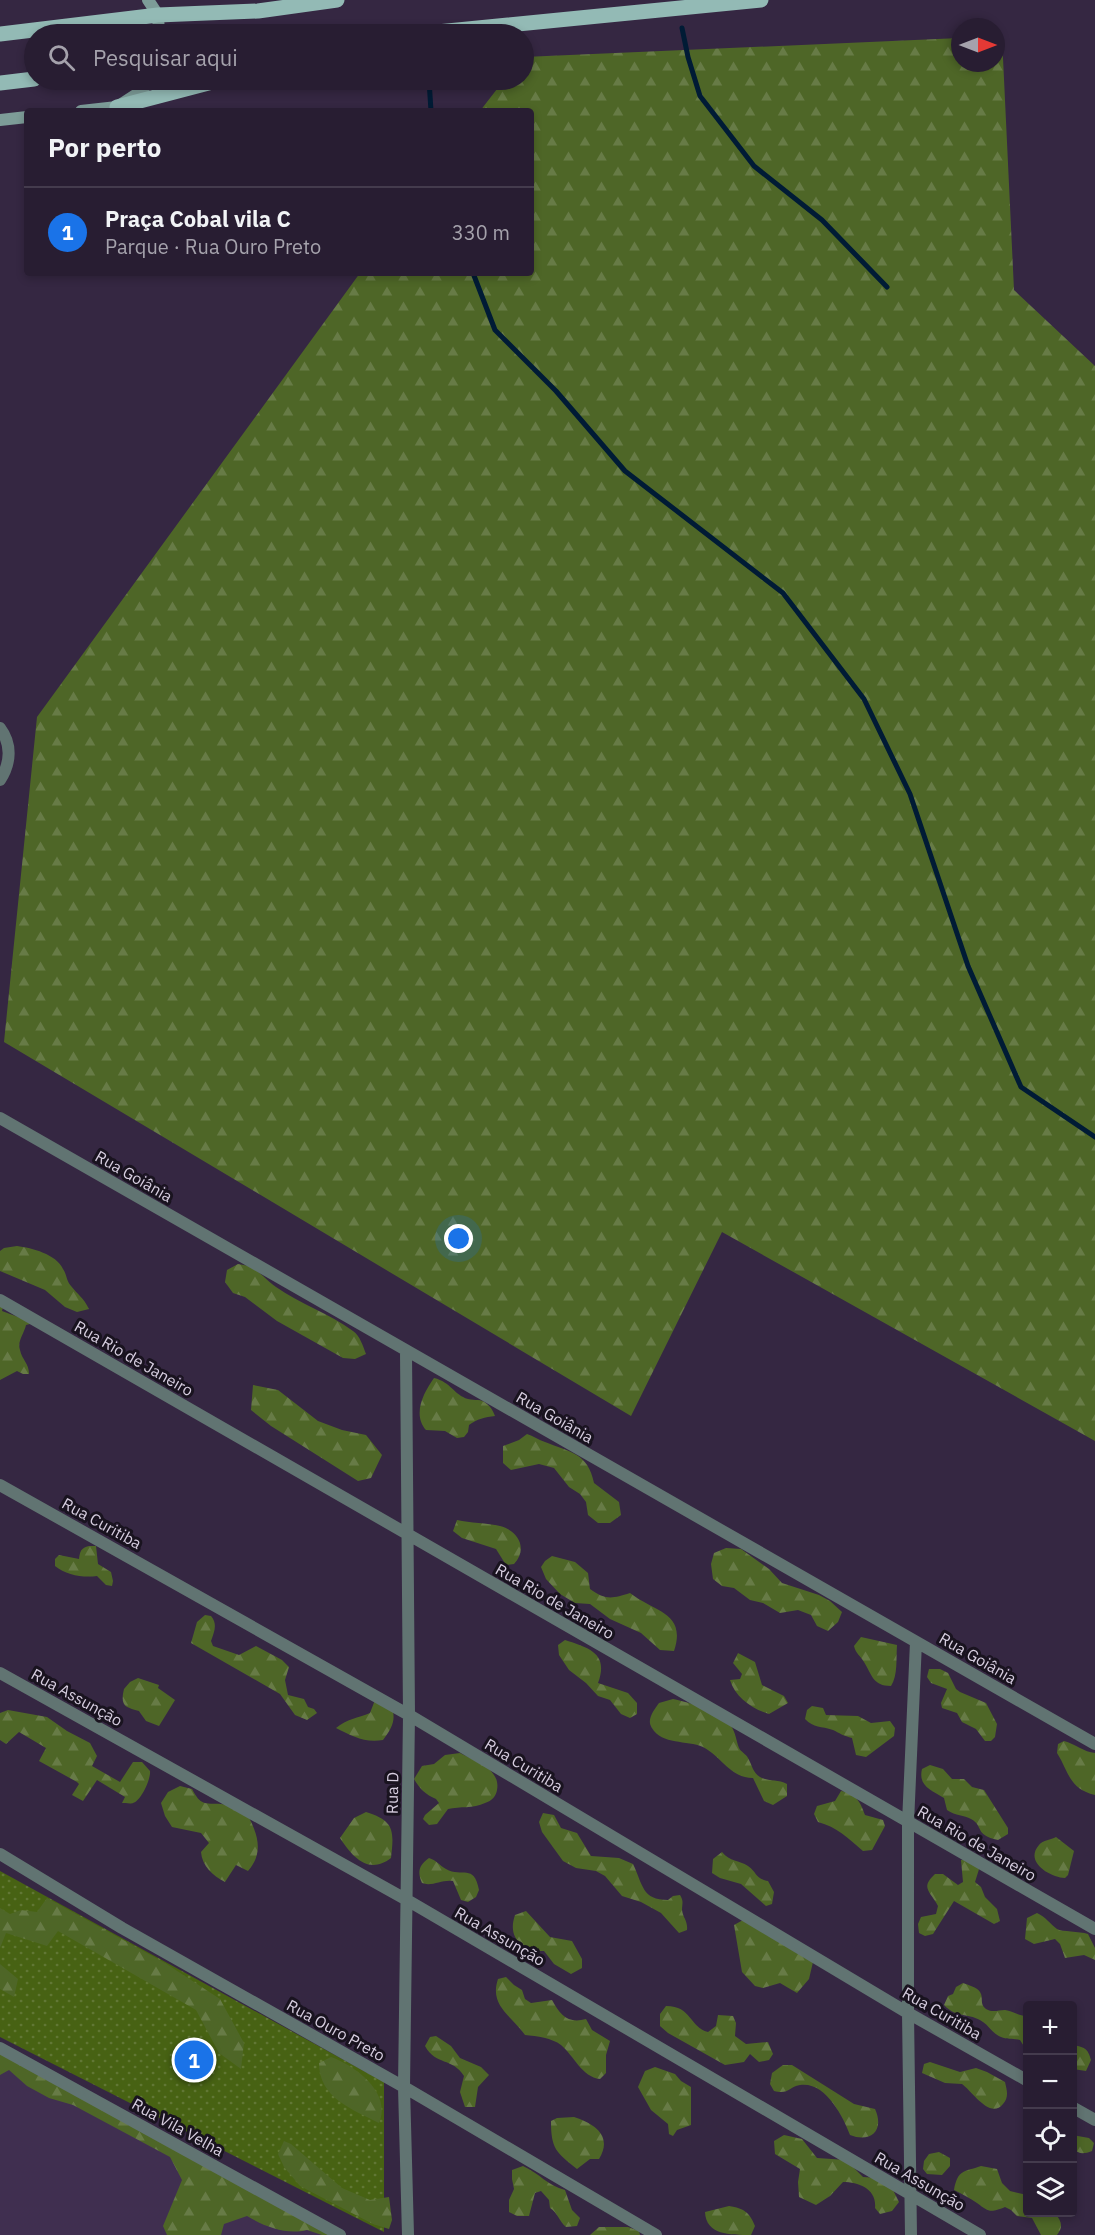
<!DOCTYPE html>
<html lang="pt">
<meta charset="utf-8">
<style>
body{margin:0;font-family:"IBM Plex Sans",sans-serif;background:#342a3e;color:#f1f3f6}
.controls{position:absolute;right:18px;bottom:18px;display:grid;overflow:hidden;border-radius:6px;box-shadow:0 3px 9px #0003}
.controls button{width:54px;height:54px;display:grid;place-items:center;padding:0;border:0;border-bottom:2px solid #443b4d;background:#281d32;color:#f1f3f6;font:30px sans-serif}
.compass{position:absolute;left:951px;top:18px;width:54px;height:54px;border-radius:50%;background:#281d32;box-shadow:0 3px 9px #0003;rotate:90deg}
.you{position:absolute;left:459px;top:1239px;width:21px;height:21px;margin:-15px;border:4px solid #fff;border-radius:50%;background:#1a73e8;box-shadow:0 0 0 9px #1a73e833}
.badge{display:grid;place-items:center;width:39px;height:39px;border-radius:50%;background:#1a73e8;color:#fff;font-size:20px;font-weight:700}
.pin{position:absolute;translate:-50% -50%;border:3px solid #fff;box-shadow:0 2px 6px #0006}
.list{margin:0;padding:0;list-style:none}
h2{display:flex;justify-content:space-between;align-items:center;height:78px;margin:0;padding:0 24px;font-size:26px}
h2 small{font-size:20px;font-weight:400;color:#a5a2ac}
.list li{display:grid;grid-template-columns:39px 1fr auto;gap:18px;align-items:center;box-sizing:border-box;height:90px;padding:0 24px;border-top:2px solid #443b4d}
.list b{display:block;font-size:22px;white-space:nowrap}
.list p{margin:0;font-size:20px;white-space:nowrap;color:#a5a2ac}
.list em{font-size:20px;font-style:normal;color:#a5a2ac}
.icon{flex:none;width:33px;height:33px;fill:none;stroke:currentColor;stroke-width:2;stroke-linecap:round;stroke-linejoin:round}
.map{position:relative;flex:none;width:1095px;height:2235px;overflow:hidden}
.search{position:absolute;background:#281d32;box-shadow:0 3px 9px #0003;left:24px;top:24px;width:510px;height:66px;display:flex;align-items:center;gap:15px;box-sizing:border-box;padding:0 21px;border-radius:33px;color:#a5a2ac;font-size:22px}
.panel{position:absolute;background:#281d32;box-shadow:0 3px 9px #0003;left:24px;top:108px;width:510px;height:168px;border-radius:6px}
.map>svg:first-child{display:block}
.built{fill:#402f50}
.grass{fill:url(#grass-dots)}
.forest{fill:url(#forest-firs)}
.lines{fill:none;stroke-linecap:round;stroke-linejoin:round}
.stream{stroke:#001b35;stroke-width:5}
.street{stroke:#617472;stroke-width:12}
.secondary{stroke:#7d9c98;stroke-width:12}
.primary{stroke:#93bab5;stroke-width:15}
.labels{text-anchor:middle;stroke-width:6;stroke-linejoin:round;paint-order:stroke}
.street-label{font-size:16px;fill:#d6cddf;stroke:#19131f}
</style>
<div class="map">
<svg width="1095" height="2235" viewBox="0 0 1095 2235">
<defs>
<pattern id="grass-dots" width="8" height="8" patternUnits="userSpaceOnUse" patternTransform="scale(1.5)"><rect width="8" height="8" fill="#476213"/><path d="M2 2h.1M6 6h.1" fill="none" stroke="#617735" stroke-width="1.8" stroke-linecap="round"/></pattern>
<pattern id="forest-firs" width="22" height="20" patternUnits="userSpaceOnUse" patternTransform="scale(1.5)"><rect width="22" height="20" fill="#4e6627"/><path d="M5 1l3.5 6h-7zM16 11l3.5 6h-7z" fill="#677b46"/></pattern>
</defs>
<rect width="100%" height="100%" fill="#352742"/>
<path class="built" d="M 0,2059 L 325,2235 L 0,2235 Z"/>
<path class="grass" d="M 0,1871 L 384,2082 L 384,2232 L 0,2037 Z"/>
<path class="forest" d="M 996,37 L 1002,37 L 1014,290 L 1095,366 L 1095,1441 L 722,1232 L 631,1416 L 4,1042 L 37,717 L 360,273 L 531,273 L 531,111 L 480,111 L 504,80 L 524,80 L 524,57 L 960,38 L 960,63 L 996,63 Z
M 17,1246 C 32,1248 56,1254 63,1269 C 67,1275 66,1280 71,1286 C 78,1295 83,1297 89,1309 L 77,1312 L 65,1307 L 45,1290 L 0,1271 L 0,1251 L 4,1248 Z
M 238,1264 C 257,1266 262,1277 276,1287 C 300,1304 329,1313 353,1331 C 360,1336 363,1346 366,1354 L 355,1359 L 343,1358 L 277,1321 L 245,1297 L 233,1293 L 225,1282 L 227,1270 Z
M 0,1304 L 3,1307 L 2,1311 L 34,1323 L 26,1325 C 24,1334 17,1341 20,1350 C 22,1360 29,1363 29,1374 L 23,1374 L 17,1371 L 0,1380 Z
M 434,1378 C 451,1382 454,1395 468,1399 C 475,1401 481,1398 487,1404 C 491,1407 493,1411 495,1416 C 485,1417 477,1419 469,1425 L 468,1432 L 464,1437 L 457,1438 L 445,1431 L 426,1430 C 412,1414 424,1392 434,1378 Z
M 253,1385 L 278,1390 L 318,1421 L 342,1430 L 366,1435 L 382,1455 L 371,1478 L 358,1481 L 271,1426 L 251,1410 Z
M 527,1434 C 533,1436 539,1440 545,1442 C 570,1452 588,1453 594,1483 L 619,1502 L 621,1515 L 610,1523 L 598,1523 L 588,1515 L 586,1502 L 580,1494 L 569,1487 L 554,1468 L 539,1464 L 511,1470 L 503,1463 L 503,1446 L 519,1440 Z
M 457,1520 C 470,1523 487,1523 500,1526 C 519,1531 528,1549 514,1564 L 506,1565 L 496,1549 L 462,1538 L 453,1531 Z
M 89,1546 L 96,1546 L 98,1564 L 111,1572 L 113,1581 L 112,1586 L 106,1585 L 97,1576 C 83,1578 66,1575 55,1566 L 55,1559 L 59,1555 L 79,1559 C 80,1551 81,1548 89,1546 Z
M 726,1548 L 741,1549 L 769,1569 L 782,1583 L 819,1595 L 830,1601 L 842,1612 L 838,1622 L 828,1631 L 817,1626 L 811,1615 L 798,1610 L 780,1613 L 763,1603 L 750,1600 L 734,1588 L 722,1586 L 713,1579 L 711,1564 L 714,1553 Z
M 552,1556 L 575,1562 L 588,1573 L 590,1589 C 605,1600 612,1599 630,1593 C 654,1612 687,1612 674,1651 L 660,1650 L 641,1633 L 610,1619 L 590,1604 L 575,1603 L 560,1594 L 546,1579 L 541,1567 L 545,1561 Z
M 205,1615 L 211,1616 C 218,1624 214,1632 211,1641 L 213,1646 L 239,1655 L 256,1646 L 282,1660 L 289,1667 L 285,1680 L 288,1695 L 304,1699 L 308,1707 L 314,1709 L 317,1713 L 307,1720 L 295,1715 L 280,1694 L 191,1643 L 197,1622 Z
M 861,1637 L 897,1645 C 896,1659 898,1675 891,1686 C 873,1686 872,1675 864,1662 C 860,1655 856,1654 854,1646 Z
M 565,1640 C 589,1648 609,1653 598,1683 L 628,1693 L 637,1703 L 637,1714 L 630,1718 L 621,1714 L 610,1700 L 598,1696 L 586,1683 L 569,1670 L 559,1655 L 558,1645 Z
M 738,1653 L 755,1662 L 762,1685 L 784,1696 L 788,1703 L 769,1714 C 752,1709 735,1697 730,1680 L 740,1679 L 742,1674 L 733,1663 Z
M 929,1669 L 940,1669 L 948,1673 L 956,1689 L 960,1692 L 986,1703 L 997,1724 L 995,1737 L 991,1741 L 985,1741 L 976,1729 L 962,1722 L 957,1713 L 942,1708 L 941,1703 L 947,1689 L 931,1683 L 927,1677 Z
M 138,1678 L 159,1685 L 158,1688 L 175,1700 L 159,1726 L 146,1721 L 139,1711 C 125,1707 120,1706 124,1689 L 130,1682 Z
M 673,1699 C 692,1703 718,1711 731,1726 C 736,1733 736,1741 739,1748 C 741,1752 746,1754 748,1758 C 752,1765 753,1773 760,1777 C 769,1782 778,1779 787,1784 L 787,1796 L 773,1805 L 764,1801 L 753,1778 C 730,1778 722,1757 703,1747 C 687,1740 662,1745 652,1728 C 646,1720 654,1710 659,1703 Z
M 375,1700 L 392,1707 C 396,1721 392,1728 383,1740 C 364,1743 352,1736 336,1728 C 347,1719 358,1718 370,1713 Z
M 812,1706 L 823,1708 L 826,1715 L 858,1716 L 871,1723 L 890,1721 L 895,1728 L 894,1736 L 866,1757 L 856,1755 L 852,1738 C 844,1736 839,1733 833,1730 C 821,1726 814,1728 805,1719 L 807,1710 Z
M 8,1710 L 47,1717 L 67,1731 L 90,1743 L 97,1756 L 92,1766 L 120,1782 L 133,1762 L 142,1762 L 150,1771 C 151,1779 141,1801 133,1803 C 132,1804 124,1803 122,1803 L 125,1797 L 97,1780 L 83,1801 L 72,1795 L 79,1784 L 77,1782 L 39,1761 L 46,1748 L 19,1732 L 6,1744 L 0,1740 L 0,1713 Z
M 1064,1741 C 1075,1744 1084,1752 1095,1753 L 1095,1795 C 1069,1789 1069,1772 1057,1753 L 1058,1744 Z
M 460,1753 C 475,1761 501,1769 497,1790 C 496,1796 492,1801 485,1803 C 473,1809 460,1806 448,1809 L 437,1824 L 429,1825 L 423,1819 L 425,1815 L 439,1803 L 436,1799 C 426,1795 419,1788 414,1779 L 422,1766 L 434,1764 L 445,1755 Z
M 930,1765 L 943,1769 L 952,1779 L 964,1779 L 972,1787 L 984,1790 L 1008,1828 L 1008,1834 L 998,1840 C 974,1835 984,1826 971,1819 C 964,1815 956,1816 947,1810 L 944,1798 C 931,1790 918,1786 922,1769 Z
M 180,1786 L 192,1789 C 201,1806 204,1803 221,1804 C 229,1805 238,1809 246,1812 C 257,1832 265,1852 248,1871 L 236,1865 L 225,1882 C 213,1876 202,1866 201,1852 L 209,1843 L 201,1833 L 172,1827 L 165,1816 L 161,1803 L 168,1792 Z
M 841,1791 C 856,1794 860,1801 865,1815 L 883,1820 L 885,1826 L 872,1850 L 863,1851 C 848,1838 837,1827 818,1822 L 814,1814 L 817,1806 L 835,1801 Z
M 366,1812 C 395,1821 394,1831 391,1858 C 369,1875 353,1858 340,1838 L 354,1818 Z
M 543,1813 L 554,1815 L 561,1828 L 577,1833 L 591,1856 L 619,1858 L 633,1864 C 643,1885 642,1900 668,1900 L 673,1896 L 680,1895 C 684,1902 682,1903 682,1910 C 683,1918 688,1921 687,1930 L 679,1933 L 661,1913 L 641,1902 L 622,1896 L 605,1876 L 596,1871 L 576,1868 L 563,1861 L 542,1832 L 539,1822 Z
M 1056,1837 L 1074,1851 L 1068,1875 L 1065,1878 C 1050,1877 1024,1862 1039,1845 C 1043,1840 1051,1840 1056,1837 Z
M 722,1852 C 730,1862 739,1860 748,1866 C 758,1873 754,1878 768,1881 L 774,1892 L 772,1904 L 766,1906 L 741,1884 L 720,1878 L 712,1873 L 713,1859 Z
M 429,1858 C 436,1860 439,1865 446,1869 C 462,1878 474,1863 479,1890 L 476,1897 L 468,1902 L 461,1900 L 453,1881 C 442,1879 432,1887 422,1883 C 417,1872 419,1865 429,1858 Z
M 969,1859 L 980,1866 L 975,1882 L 981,1887 L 985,1897 L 997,1909 L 1000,1921 L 994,1924 L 954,1901 L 933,1934 L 925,1936 L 919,1933 L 918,1924 L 921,1917 L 936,1914 L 938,1906 C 930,1891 920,1888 935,1874 L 943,1874 L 958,1885 L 963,1882 L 961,1860 Z
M 47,1898 L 165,1963 L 220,1999 L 244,2043 L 241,2069 L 219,2053 L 196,2010 L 58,1931 L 47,1946 L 6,1933 L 0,1948 L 0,1908 L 10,1914 L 21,1910 L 37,1912 Z
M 526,1911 L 550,1937 L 572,1941 L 582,1959 L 582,1968 L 571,1974 L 554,1964 L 544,1951 C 522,1951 507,1938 515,1915 Z
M 1037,1913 C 1046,1917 1050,1924 1057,1929 C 1062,1932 1079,1931 1088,1934 L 1095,1948 L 1095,1960 L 1084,1955 L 1065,1958 L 1060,1944 L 1055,1939 L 1034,1944 L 1025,1939 L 1027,1918 Z
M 743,1920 L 813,1962 L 809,1979 L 797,1993 L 780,1983 L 763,1988 L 755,1986 L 742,1972 L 734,1925 Z
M 0,1964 L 18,1979 L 14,1997 L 0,1989 Z
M 506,1977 L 514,1985 L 522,1990 L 525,1999 L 531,2003 L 552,2000 C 560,2015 568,2024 586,2019 L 592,2030 L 610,2041 L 606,2055 L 606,2073 L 600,2079 C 582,2077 574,2056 561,2045 C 552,2038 537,2036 525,2035 C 511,2015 489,2006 498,1979 Z
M 963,1983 C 968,1985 977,1987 980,1992 C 984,1998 979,2004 986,2009 C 993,2013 998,2010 1005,2010 C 1013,2011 1019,2016 1027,2016 L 1027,2051 L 1020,2040 C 1013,2038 1007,2040 1001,2037 C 993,2034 989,2026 983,2022 C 969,2012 957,2019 944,2005 L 948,1996 L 953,1994 L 956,1987 Z
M 666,2006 C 692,2006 689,2027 708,2032 L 716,2026 L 718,2015 L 733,2016 L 736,2023 L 735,2036 L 746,2044 L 768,2042 L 773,2054 L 769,2060 L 759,2062 L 750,2054 L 744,2062 L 725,2065 L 668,2033 L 660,2026 L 660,2014 Z
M 436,2036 L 451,2046 L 460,2058 L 481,2067 L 489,2075 L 478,2087 L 475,2107 L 465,2107 L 460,2092 L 464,2076 C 452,2057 436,2066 425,2046 L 430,2037 Z
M 1072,2045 C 1084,2047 1088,2048 1091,2060 L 1086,2071 L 1073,2069 Z
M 0,2052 L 333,2235 L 322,2235 L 307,2230 C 287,2235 265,2227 247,2216 L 224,2224 L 221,2235 L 167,2235 L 163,2226 L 182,2180 L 170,2157 L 73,2105 L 49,2098 L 27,2086 L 9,2070 L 0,2075 Z
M 331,2057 C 356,2066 392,2093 379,2123 C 352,2109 319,2098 319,2063 Z
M 930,2062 L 960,2072 L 976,2068 L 987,2072 L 1005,2082 C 1007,2091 1009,2097 1003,2104 C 990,2120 972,2091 962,2084 L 945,2083 L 922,2073 L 924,2064 Z
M 783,2065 L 792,2065 L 854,2104 L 875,2109 C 885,2131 870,2143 850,2135 C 843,2116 825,2081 800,2085 C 788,2087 789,2095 774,2091 L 770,2084 L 772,2073 Z
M 655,2067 L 675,2074 L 681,2081 L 691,2087 L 691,2125 L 677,2130 L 673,2136 L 669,2134 L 668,2124 L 651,2110 L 638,2087 L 645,2071 Z
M 574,2117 C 595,2124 613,2136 599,2159 L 590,2159 L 577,2169 C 556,2152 551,2149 551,2121 L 557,2118 Z
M 784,2135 L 802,2139 L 817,2158 L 846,2160 L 863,2177 L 878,2178 L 891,2186 L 899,2202 L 892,2211 L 880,2214 L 875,2208 C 877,2189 859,2182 843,2182 L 830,2196 L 816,2205 L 799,2197 L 798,2182 L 800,2169 L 775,2154 L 774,2141 Z
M 1072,2135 L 1089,2138 L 1094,2143 L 1092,2151 C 1084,2154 1079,2155 1073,2148 Z
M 284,2141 L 291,2144 L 342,2188 L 370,2200 L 389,2197 L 392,2220 L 389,2229 L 373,2224 L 300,2186 L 284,2167 L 278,2154 Z
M 939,2152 L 950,2158 L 950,2166 L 942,2175 L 927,2174 L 923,2169 L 924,2161 L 929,2154 Z
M 523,2166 C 539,2173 548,2186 565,2190 L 572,2210 L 580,2218 L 577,2226 L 566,2227 C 559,2221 558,2213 550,2208 L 549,2200 L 541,2191 L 535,2193 L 529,2216 L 517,2216 L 509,2212 L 509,2200 L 514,2189 L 512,2179 L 512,2170 Z
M 981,2166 L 997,2169 L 1002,2183 L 1010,2191 L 1027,2195 L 1028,2212 L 1055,2213 C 1061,2221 1064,2226 1057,2235 L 1041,2235 L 1032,2218 L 1017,2216 L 1011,2210 L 1005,2207 C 990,2213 989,2212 977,2203 C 970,2198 962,2194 954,2190 C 958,2169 964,2172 981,2166 Z
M 729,2206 C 744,2208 750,2213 755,2226 L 751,2235 C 730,2235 706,2235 705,2212 Z
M 599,2227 L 628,2227 L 639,2231 L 640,2235 L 590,2235 Z"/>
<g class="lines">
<path class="stream" d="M 682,28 L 688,57 L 700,96 L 754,166 L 822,220 L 887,287
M 429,80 L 431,111
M 473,273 L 495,330 L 556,391 L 625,471 L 783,593 L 864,699 L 910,794 L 968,966 L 1021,1087 L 1095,1137"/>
<path class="street" d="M 0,728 C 12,744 11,763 0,780
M 0,1118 L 1095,1744
M 0,1300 L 1095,1929
M 406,1352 L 409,1715 L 404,2087 L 408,2235
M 0,1485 L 409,1715 L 908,2013 L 1028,2081
M 0,1673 L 407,1900 L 980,2235
M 0,1854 L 122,1928 L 404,2087 L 656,2235
M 0,2048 L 340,2235
M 1072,2107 L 1095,2120
M 911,2235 L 908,2013 L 908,1823 L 916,1642"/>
<path class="secondary" d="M 148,0 L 158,15 L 159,34
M 81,111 L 117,107 L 140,92 L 151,80
M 0,120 L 27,117"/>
<path class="primary" d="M 0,34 L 158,15 L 258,11 L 337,0
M 417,34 L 761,0
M 0,83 L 34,79
M 117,107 L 220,80"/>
</g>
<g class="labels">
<g class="street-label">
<text transform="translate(134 1176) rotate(30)" y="6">Rua Goiânia</text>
<text transform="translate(134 1358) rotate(30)" y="6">Rua Rio de Janeiro</text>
<text transform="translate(555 1417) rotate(30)" y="6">Rua Goiânia</text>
<text transform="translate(102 1523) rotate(29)" y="6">Rua Curitiba</text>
<text transform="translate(555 1601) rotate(30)" y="6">Rua Rio de Janeiro</text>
<text transform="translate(978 1658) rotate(30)" y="6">Rua Goiânia</text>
<text transform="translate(77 1697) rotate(29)" y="6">Rua Assunção</text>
<text transform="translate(524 1765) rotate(31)" y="6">Rua Curitiba</text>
<text transform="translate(392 1793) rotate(-89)" y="6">Rua D</text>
<text transform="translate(977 1843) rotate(30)" y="6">Rua Rio de Janeiro</text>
<text transform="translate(500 1936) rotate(30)" y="6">Rua Assunção</text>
<text transform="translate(942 2013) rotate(30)" y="6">Rua Curitiba</text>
<text transform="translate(336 2030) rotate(29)" y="6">Rua Ouro Preto</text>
<text transform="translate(178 2127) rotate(29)" y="6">Rua Vila Velha</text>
<text transform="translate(920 2181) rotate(30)" y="6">Rua Assunção</text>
</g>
</g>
</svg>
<div class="controls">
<button>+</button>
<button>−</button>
<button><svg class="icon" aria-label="locate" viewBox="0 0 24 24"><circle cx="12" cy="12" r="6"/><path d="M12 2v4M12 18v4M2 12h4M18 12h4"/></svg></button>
<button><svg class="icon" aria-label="layers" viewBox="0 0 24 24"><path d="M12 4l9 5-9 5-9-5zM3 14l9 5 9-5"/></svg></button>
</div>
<svg class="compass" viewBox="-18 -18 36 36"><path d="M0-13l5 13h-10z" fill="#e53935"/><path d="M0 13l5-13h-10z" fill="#a5a2ac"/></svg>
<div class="you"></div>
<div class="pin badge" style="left:194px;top:2060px">1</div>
<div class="search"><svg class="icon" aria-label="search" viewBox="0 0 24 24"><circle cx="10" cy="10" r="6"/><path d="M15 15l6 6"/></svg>Pesquisar aqui</div>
<section class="panel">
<h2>Por perto<small></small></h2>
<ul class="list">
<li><span class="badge">1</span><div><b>Praça Cobal vila C</b><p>Parque · Rua Ouro Preto</p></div><em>330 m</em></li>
</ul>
</section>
</div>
